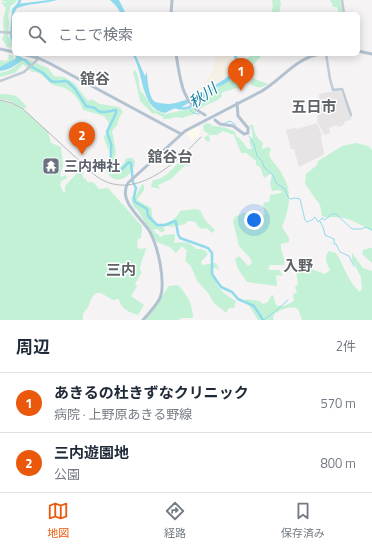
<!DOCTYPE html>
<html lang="ja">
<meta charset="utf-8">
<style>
body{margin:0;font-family:"Titillium Web","Noto Sans JP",sans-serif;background:#f2f2f3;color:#1f2937}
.you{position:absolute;left:254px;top:220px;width:14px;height:14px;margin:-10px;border:3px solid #fff;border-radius:50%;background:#1a73e8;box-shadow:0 0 0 6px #1a73e833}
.badge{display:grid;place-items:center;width:26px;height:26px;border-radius:50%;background:#ea580c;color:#fff;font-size:13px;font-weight:700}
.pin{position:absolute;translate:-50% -33px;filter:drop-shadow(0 1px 2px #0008)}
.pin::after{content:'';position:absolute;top:21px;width:14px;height:12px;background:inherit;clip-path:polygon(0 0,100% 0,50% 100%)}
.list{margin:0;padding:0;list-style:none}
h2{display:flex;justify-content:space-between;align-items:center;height:52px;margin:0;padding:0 16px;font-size:17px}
h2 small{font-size:13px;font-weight:400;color:#747a83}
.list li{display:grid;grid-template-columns:26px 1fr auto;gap:12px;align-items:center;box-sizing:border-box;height:60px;padding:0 16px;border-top:1px solid #e0e1e3}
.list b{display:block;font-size:15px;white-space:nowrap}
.list p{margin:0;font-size:13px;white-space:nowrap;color:#747a83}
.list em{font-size:13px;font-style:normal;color:#747a83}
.icon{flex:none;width:22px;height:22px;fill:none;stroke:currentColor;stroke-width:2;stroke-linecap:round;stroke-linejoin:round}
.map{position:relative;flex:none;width:372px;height:320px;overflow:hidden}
.search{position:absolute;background:#fff;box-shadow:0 2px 10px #0003;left:12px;right:12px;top:12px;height:44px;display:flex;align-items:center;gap:10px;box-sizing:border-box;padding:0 14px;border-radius:6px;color:#747a83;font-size:15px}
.sheet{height:172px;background:#fff}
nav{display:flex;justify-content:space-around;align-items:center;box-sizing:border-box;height:56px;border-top:1px solid #e0e1e3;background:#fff;font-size:11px;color:#747a83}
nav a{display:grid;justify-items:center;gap:2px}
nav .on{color:#ea580c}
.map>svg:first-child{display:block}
.commercial{fill:#fdf9ef}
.education{fill:#e6e4e5}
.green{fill:#c3f1d5}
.sand{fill:#f5f0e5}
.water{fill:#90daee}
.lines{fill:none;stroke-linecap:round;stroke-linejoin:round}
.stream{stroke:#90daee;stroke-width:1}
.river{stroke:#90daee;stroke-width:2.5}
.secondary{stroke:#c1cbd6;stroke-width:2.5}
.primary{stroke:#b3c2d1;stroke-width:3}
.rail{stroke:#b5b8bd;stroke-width:1}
.labels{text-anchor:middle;stroke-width:3;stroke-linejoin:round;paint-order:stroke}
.worship-label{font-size:14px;font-weight:bold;fill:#5b616d;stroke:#fff;text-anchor:start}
.neighbourhood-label{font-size:15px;font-weight:bold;fill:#5f6368;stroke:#fff}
.water-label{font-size:15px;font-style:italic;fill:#0c7c9b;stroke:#fff}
</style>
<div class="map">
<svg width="372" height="320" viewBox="0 0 372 320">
<rect width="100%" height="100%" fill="#f5f3f3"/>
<path class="commercial" d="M 196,127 L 198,127 L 201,132 L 192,140 L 186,133 Z"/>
<path class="education" d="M 340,90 L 352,119 L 344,122 L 345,124 L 338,127 L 337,125 L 329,128 L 330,133 L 324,135 L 317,121 L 318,115 L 315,99 L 319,97 L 319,94 Z
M 317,123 L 322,135 L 321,138 L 324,153 L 323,155 L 299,167 L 294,149 L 291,149 L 286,130 L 295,128 L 297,129 Z"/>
<path class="green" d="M 1,0 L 17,0 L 13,5 L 11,5 L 8,17 L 9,23 L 8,36 L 12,44 L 11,48 L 7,47 L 2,39 L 4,35 L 3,19 L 6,8 L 1,2 L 8,3 Z
M 272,0 L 280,0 L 281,4 L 279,14 L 271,14 L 273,6 Z
M 330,0 L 340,0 L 343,14 L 339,14 L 337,7 L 333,7 L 332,3 L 330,1 Z
M 9,54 L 13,56 L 14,60 L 5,66 L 0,67 L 0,60 L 5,61 L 8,60 Z
M 252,54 L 263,54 L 253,65 L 251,71 L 244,75 L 240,89 L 236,88 L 221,93 L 222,96 L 218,100 L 204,106 L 194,114 L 182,118 L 176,117 L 169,119 L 163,119 L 163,117 L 155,113 L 153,114 L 140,101 C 140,99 134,74 133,72 L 135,70 C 140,77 138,85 141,92 L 143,93 L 153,109 L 165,114 L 190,109 L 201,102 L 217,87 L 223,85 L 243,62 Z
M 23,58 L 48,68 L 54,76 L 64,77 L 74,83 L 88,101 L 91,99 L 100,104 L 119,107 L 123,112 L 120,116 L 117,125 L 112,131 L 116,152 L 113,166 L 118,169 L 123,164 L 127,158 L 132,158 L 135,161 C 135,173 118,188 108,174 C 103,168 109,163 110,157 C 110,149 104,143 104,136 L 106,134 L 106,131 L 109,123 L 104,116 L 83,110 C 79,99 73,91 62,87 C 59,86 55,86 53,85 C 45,80 42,71 32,72 L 23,64 L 15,73 L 0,77 L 0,73 C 10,71 18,66 23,58 Z
M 253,78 L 268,84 C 260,89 258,88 250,84 Z
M 0,94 C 17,95 16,94 27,107 L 23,109 L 10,101 L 0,99 Z
M 0,100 L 15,105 L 26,112 L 48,132 L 51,143 L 61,147 L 63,165 L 60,176 L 62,177 L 66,175 L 67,178 L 61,181 L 60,185 L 64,193 L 65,192 L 65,186 L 76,174 L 74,170 L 76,167 L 82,165 L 83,178 L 86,179 L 87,182 L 93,182 L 99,189 L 108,188 L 142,226 L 141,238 L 138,239 L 137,247 L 140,249 L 146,248 C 145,255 140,262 140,270 L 142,272 L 135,284 L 137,286 L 131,296 L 144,305 L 138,315 C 130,313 120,308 119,299 L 113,300 L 101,293 L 96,293 L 92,297 L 88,307 L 83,314 L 83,320 L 0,320 Z
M 206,123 L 211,124 L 212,126 C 219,126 229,128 235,132 L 236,136 C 242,139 244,145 248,149 L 252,149 L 249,141 L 252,138 C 253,133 252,129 249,125 L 253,125 C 254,132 257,139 263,143 L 262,149 L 268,147 L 271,149 L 269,155 L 271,159 C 291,182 294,198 282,227 L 289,238 L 289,242 L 281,244 C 280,252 286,258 284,265 L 270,265 L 268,270 L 279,270 L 283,276 L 276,275 L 277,286 L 247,282 L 238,269 L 235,259 L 239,256 L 248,266 L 252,263 L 250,258 L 239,246 L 233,221 L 235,217 L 244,213 L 258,216 L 265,215 L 263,205 L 265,202 L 269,202 L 270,195 L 281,193 L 282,191 L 278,190 L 272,191 L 270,183 L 272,175 L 270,174 L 264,178 L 260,167 L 256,165 L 256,161 L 246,153 L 241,153 L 234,135 L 223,131 L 217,135 L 209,135 L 210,141 L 208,142 L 204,138 L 209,134 L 204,131 L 203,126 Z
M 356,143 L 368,146 L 372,150 L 372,231 C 359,224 343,214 327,218 L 322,216 L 320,205 L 305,184 L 306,174 L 317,165 L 318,161 L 342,146 Z
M 184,157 L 191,163 L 188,166 L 185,165 L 171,179 L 158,185 L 160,189 L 151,187 L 153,180 C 167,179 174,166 184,157 Z
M 142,184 L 144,185 L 144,190 L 137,200 L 151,208 C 152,211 152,218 154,221 C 161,231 178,218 180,211 L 195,209 L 200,210 L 205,220 L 215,230 L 212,233 L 207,228 C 201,230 198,228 196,222 L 188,221 L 185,224 L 172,227 L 167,226 L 163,227 L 165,231 L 161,232 L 157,229 L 154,229 L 155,232 L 161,237 L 164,235 L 174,234 L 175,236 L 174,243 C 183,242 189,241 196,249 C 201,249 205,249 208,254 L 201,262 L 202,265 L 216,263 L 219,269 L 218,270 L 216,267 L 212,270 C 217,287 219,291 236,301 L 234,308 L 229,308 L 226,313 L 214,303 L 208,293 L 197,281 L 191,266 L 185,261 L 187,251 L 182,246 L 176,253 L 170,247 L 157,242 L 137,209 L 135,209 L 132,203 L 131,197 L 135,197 Z
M 370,248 L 372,248 L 372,263 L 362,254 L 363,250 Z
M 329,251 L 336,253 C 343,264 349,284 360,292 L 362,288 L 361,277 L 352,260 L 352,253 L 363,268 L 372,271 L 372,320 L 302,320 L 298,309 C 290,305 281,310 274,314 L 273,319 L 274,320 L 258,320 L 245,299 L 259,301 L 263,304 L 268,302 L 271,296 L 273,295 L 276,305 C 283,308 288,304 294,301 L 293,294 L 297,292 L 295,287 L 298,284 L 296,271 L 301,266 L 309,268 L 325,274 L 330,270 C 326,262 324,258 329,251 Z
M 178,285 C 187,294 193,305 193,318 L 181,318 L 178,320 L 145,320 L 169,286 Z"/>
<path class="sand" d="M 216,54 L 230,54 C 232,58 234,62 233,66 C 231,79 205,88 194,92 C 210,80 213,74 216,54 Z"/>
<path class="water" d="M 49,0 L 57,0 C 44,4 30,3 17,8 L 13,15 L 14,49 L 10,37 L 12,9 L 17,4 Z
M 110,0 L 119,0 L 126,14 L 121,14 L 117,7 Z
M 15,54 L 18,54 L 19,56 L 26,60 L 27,62 L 22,60 C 16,66 8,70 0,71 L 0,67 L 15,59 L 16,57 Z
M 132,54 L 135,54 L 136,56 L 145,76 L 147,72 C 147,78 149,97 154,101 C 156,103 157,102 159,103 C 162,103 165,104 168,104 C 185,104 228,81 237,67 L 233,54 L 236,54 L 241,65 L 229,81 L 223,85 L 217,87 L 198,103 L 197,101 L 198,99 L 196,99 L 180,108 L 175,108 L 165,113 C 140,109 144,71 132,54 Z"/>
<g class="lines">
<path class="stream" d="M 189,108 L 193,113 L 199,114
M 225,123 L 230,121 L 236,125
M 249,136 L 254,144 L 257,156 L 262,161 L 264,167 L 273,175 L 276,183 L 285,189 L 288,197 L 290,199 L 295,198 L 300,199 L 305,220 L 307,222 L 312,220 L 315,217 L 318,222 L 322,218 L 325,220 L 331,214 L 336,214 L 352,229 L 361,229 L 366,227 L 372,230
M 320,221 L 323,227 L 325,235 L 334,239 L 334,244 L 336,244 L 340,252 L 349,256 L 354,266
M 264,320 L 278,309 L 288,300"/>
<path class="river" d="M 17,6 L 18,5 L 20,0
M 25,60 L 32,67 L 43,73 L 51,81 L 55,82 L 65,81 L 68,82 L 75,89 L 86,106 L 95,108 C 100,115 109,111 116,110 L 116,113 L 107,132 C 108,136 110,140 111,144 C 113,153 106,166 115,172 L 120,171 L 129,162 L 131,163 L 133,182 L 136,188 L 134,197 L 135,202 L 147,209 L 148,216 L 157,225 L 165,225 L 175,221 L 176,222 L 178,234 L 180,238 L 208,248 L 212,253 L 212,274 L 221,287 L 232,292 L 238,299 L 254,306 L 263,320
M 175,107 C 186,111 191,107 199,100"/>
<path class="secondary" d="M 342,0 L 344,14
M 0,32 L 14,33
M 326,54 L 330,79 L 333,90 L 342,89 L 351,115
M 0,81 L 24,72 L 37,60 L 37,54"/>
<path class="primary" d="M 171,14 L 172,0
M 0,49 L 14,52
M 358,51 L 372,54
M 23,54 L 38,58 L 49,63 L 181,134
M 176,54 C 180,77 181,103 205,115
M 215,120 L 220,124 L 233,126 L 244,134 L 248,133 L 248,128 L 238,116 L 237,103
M 143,320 C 149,313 156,306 160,298 C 166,282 158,247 150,232 C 142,218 117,201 128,183 L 185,131 L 262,91 C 282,79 296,58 320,54"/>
<path class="rail" d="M 0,100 L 12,103 L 23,109 L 96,176 C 133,203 175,164 201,137"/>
</g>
<defs>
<g id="temple-square" transform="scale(0.9)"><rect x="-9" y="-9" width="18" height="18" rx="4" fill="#6b7280" stroke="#fff"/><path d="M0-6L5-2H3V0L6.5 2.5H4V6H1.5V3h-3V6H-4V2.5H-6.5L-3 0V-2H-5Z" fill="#fff"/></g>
</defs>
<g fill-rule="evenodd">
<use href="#temple-square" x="51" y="166"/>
</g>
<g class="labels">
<g class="worship-label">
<text x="64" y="171">三内神社</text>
</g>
<g class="neighbourhood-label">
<text x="95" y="84">舘谷</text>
<text x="314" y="112">五日市</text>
<text x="170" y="162">舘谷台</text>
<text x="298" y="271">入野</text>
<text x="121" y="275">三内</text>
</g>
<g class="water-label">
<text transform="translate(203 96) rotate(-36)" y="5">秋川</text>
</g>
</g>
</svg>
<div class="you"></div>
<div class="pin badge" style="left:241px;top:91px">1</div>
<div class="pin badge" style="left:82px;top:155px">2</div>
<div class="search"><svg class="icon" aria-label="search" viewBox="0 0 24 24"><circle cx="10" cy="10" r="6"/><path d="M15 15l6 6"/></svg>ここで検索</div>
</div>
<section class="sheet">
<h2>周辺<small>2件</small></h2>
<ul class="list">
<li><span class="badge">1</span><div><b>あきるの杜きずなクリニック</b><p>病院 · 上野原あきる野線</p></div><em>570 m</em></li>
<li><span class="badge">2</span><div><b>三内遊園地</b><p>公園</p></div><em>800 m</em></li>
</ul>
</section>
<nav>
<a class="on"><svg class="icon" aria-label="map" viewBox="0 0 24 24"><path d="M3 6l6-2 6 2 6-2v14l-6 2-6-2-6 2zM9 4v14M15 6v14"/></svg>地図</a>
<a><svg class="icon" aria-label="directions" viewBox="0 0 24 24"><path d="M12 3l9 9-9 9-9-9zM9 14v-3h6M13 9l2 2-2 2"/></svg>経路</a>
<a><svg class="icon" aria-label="saved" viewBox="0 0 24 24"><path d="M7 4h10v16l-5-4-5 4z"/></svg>保存済み</a>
</nav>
